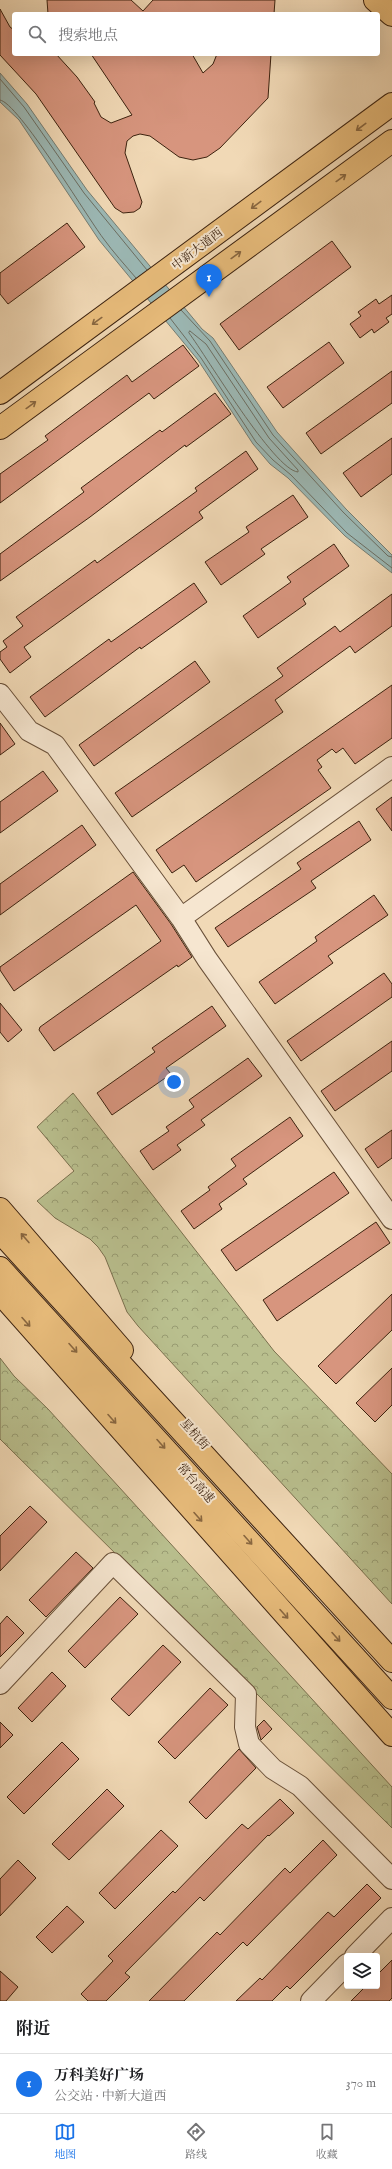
<!DOCTYPE html>
<html lang="zh">
<meta charset="utf-8">
<style>
body{margin:0;font-family:"IM FELL English","Noto Serif SC",serif;background:#f2f2f2;color:#202124}
.controls{position:absolute;right:12px;bottom:12px;display:grid;overflow:hidden;border-radius:4px;box-shadow:0 4px 16px #0002}
.controls button{width:36px;height:36px;display:grid;place-items:center;padding:0;border:0;border-bottom:1px solid #e0e0e0;background:#fff;color:#202124;font:20px sans-serif}
.you{position:absolute;left:174px;top:1082px;width:14px;height:14px;margin:-10px;border:3px solid #fff;border-radius:50%;background:#1a73e8;box-shadow:0 0 0 6px #1a73e833}
.badge{display:grid;place-items:center;width:26px;height:26px;border-radius:50%;background:#1a73e8;color:#fff;font-size:13px;font-weight:700}
.pin{position:absolute;translate:-50% -33px;filter:drop-shadow(0 1px 2px #0008)}
.pin::after{content:'';position:absolute;top:21px;width:14px;height:12px;background:inherit;clip-path:polygon(0 0,100% 0,50% 100%)}
.list{margin:0;padding:0;list-style:none}
h2{display:flex;justify-content:space-between;align-items:center;height:52px;margin:0;padding:0 16px;font-size:17px}
h2 small{font-size:13px;font-weight:400;color:#757577}
.list li{display:grid;grid-template-columns:26px 1fr auto;gap:12px;align-items:center;box-sizing:border-box;height:60px;padding:0 16px;border-top:1px solid #e0e0e0}
.list b{display:block;font-size:15px;white-space:nowrap}
.list p{margin:0;font-size:13px;white-space:nowrap;color:#757577}
.list em{font-size:13px;font-style:normal;color:#757577}
.icon{flex:none;width:22px;height:22px;fill:none;stroke:currentColor;stroke-width:2;stroke-linecap:round;stroke-linejoin:round}
.map{position:relative;flex:none;width:392px;height:2001px;overflow:hidden}
.search{position:absolute;background:#fff;box-shadow:0 4px 16px #0002;left:12px;right:12px;top:12px;height:44px;display:flex;align-items:center;gap:10px;box-sizing:border-box;padding:0 14px;border-radius:4px;color:#757577;font-size:15px}
.sheet{height:112px;background:#fff}
nav{display:flex;justify-content:space-around;align-items:center;box-sizing:border-box;height:56px;border-top:1px solid #e0e0e0;background:#fff;font-size:11px;color:#757577}
nav a{display:grid;justify-items:center;gap:2px}
nav .on{color:#1a73e8}
.map>svg:first-child{display:block}
.forest{fill:url(#forest-crowns);stroke:#7a704e}
.water{fill:#9cb9b6;stroke:#767d73}
.lines{fill:none;stroke-linecap:round;stroke-linejoin:round}
.shore{stroke:#6c6e62;stroke-width:1}
.building{fill:#d7957e;stroke:#3c220f}
.minor-casing{stroke:#695039;stroke-width:22}
.major-casing{stroke:#3c220f;stroke-width:24}
.highway-casing{stroke:#3c220f;stroke-width:24}
.minor{stroke:#f6e6d0;stroke-width:20}
.major{stroke:#e8bc7b;stroke-width:22}
.highway{stroke:#e8bc7b;stroke-width:22}
.oneway{stroke:#896740}
.labels{text-anchor:middle;stroke-width:4;stroke-linejoin:round;paint-order:stroke}
.street-label{font-size:12px;fill:#3c220f;stroke:#f6e6d0}
</style>
<div class="map">
<svg width="392" height="2001" viewBox="0 0 392 2001">
<defs>
<pattern id="forest-crowns" width="20" height="18" patternUnits="userSpaceOnUse"><rect width="20" height="18" fill="#b9bf8e"/><path d="M2 6a3 3 0 1 1 6 0M12 15a3 3 0 1 1 6 0" fill="none" stroke="#989b72"/></pattern>
</defs>
<rect width="100%" height="100%" fill="#f1d9b6"/>
<filter id="stains"><feTurbulence type="fractalNoise" baseFrequency=".005" numOctaves="4"/><feColorMatrix values="0 0 0 0 .2 0 0 0 0 .09 0 0 0 0 .02 0 0 0 .5 -.17"/></filter>
<radialGradient id="worn" r=".72"><stop offset=".6" stop-color="#630" stop-opacity="0"/><stop offset="1" stop-color="#630" stop-opacity=".3"/></radialGradient>
<path class="forest" d="M 73,1093 L 274,1351 L 392,1474 L 392,1604 L 138,1326 L 127,1312 L 105,1257 L 98,1247 L 90,1239 L 55,1218 L 37,1201 L 74,1171 L 37,1127 Z
M 0,1358 L 14,1376 L 48,1409 L 392,1787 L 392,1828 L 0,1439 Z"/>
<path class="water" d="M 0,73 L 27,104 L 87,190 L 202,329 L 213,338 L 277,432 L 346,509 L 392,555 L 392,573 L 345,536 L 288,478 L 270,464 L 253,444 L 198,360 L 99,240 L 19,120 L 0,102 Z"/>
<g class="lines">
<path class="shore" d="M 0,79 L 24,107 L 84,193 L 147,270
M 0,100 C 18,102 87,217 103,238 C 113,252 125,265 136,278
M 181,310 L 210,341 L 273,435 L 343,512 L 388,556 L 392,557
M 170,318 L 201,358 L 256,442 L 273,460 L 291,475 L 347,533 L 392,568
M 190,331 L 206,344 L 269,438 L 298,470 L 298,472 C 274,470 207,357 189,333 Z"/>
</g>
<path class="building" d="M 47,0 L 131,0 L 143,11 L 153,0 L 275,0 L 274,14 L 48,14 Z
M 0,9 L 10,27 L 14,30 L 14,54 L 56,54 L 77,77 L 95,102 L 94,103 L 101,117 L 111,123 L 132,115 L 91,54 L 192,54 L 203,73 L 213,64 L 217,54 L 271,54 L 268,98 L 220,148 L 207,157 L 193,160 L 179,157 L 150,136 L 140,134 L 133,136 L 127,141 L 125,153 L 142,202 L 140,208 L 134,212 L 123,213 L 115,208 L 36,94 L 0,55 Z
M 67,223 L 85,247 L 8,304 L 0,294 L 0,273 Z
M 332,241 L 351,267 L 239,350 L 220,324 Z
M 392,295 L 392,314 L 386,318 L 389,322 L 374,333 L 372,329 L 360,338 L 350,324 L 361,316 L 358,312 L 376,299 L 379,304 Z
M 329,342 L 344,363 L 283,408 L 267,387 Z
M 183,345 L 199,366 L 154,399 L 149,393 L 0,503 L 0,474 L 48,440 L 45,436 L 127,375 L 132,382 Z
M 392,371 L 392,403 L 321,454 L 306,433 Z
M 215,393 L 231,414 L 186,447 L 185,445 L 90,517 L 0,581 L 0,554 L 84,492 L 81,488 L 160,430 L 162,432 Z
M 392,438 L 392,474 L 361,497 L 343,473 Z
M 246,451 L 258,469 L 199,512 L 203,518 L 24,647 L 31,657 L 10,673 L 0,659 L 0,652 L 7,647 L 3,641 L 23,626 L 16,617 L 95,560 L 97,563 L 197,491 L 195,488 Z
M 293,495 L 308,517 L 261,549 L 265,554 L 221,585 L 205,562 L 249,532 L 246,527 Z
M 334,544 L 349,566 L 303,599 L 306,604 L 258,638 L 243,616 L 291,582 L 287,577 Z
M 194,583 L 207,602 L 141,649 L 140,647 L 45,717 L 30,697 L 109,639 L 111,642 Z
M 392,594 L 392,626 L 355,653 L 350,646 L 275,700 L 283,712 L 132,817 L 115,793 L 283,676 L 277,668 L 335,626 L 340,632 Z
M 195,661 L 210,682 L 94,766 L 79,745 Z
M 392,685 L 392,738 L 355,764 L 343,748 L 336,753 L 332,749 L 317,760 L 322,767 L 318,770 L 331,788 L 196,882 L 184,865 L 172,873 L 156,850 Z
M 0,723 L 15,744 L 0,755 Z
M 43,771 L 58,791 L 0,833 L 0,802 Z
M 392,797 L 392,831 L 376,809 Z
M 359,821 L 371,840 L 311,881 L 316,888 L 228,947 L 215,928 L 301,869 L 297,863 Z
M 82,825 L 96,845 L 0,915 L 0,884 Z
M 133,872 L 171,924 L 192,957 L 178,967 L 177,965 L 54,1051 L 39,1030 L 40,1027 L 161,941 L 136,905 L 14,991 L 0,970 L 0,967 Z
M 374,895 L 388,915 L 328,956 L 333,963 L 275,1004 L 259,982 L 317,941 L 315,937 Z
M 384,973 L 392,984 L 392,997 L 301,1061 L 287,1041 Z
M 0,1003 L 22,1030 L 8,1042 L 0,1032 Z
M 212,1006 L 226,1026 L 166,1068 L 171,1074 L 112,1115 L 97,1093 L 155,1052 L 152,1048 Z
M 392,1041 L 392,1071 L 335,1111 L 321,1091 Z
M 248,1058 L 262,1076 L 201,1120 L 205,1125 L 177,1145 L 181,1150 L 153,1170 L 140,1151 L 169,1131 L 166,1127 L 194,1107 L 189,1100 Z
M 290,1117 L 303,1136 L 243,1179 L 247,1184 L 219,1204 L 222,1209 L 194,1229 L 181,1211 L 210,1190 L 208,1187 L 236,1166 L 231,1159 Z
M 392,1130 L 392,1158 L 378,1168 L 365,1149 Z
M 334,1172 L 349,1193 L 236,1271 L 221,1250 Z
M 376,1222 L 390,1243 L 277,1321 L 263,1300 Z
M 392,1294 L 392,1330 L 336,1384 L 318,1366 Z
M 392,1368 L 392,1405 L 375,1422 L 356,1403 Z
M 30,1506 L 47,1522 L 0,1571 L 0,1536 Z
M 76,1552 L 93,1568 L 46,1617 L 29,1600 Z
M 120,1597 L 138,1614 L 85,1668 L 68,1651 Z
M 7,1616 L 24,1633 L 0,1657 L 0,1624 Z
M 163,1645 L 181,1662 L 129,1716 L 111,1699 Z
M 52,1672 L 66,1686 L 32,1722 L 18,1708 Z
M 210,1688 L 228,1705 L 175,1759 L 158,1742 Z
M 264,1720 L 272,1729 L 261,1740 L 257,1727 Z
M 0,1722 L 13,1735 L 0,1748 Z
M 62,1742 L 79,1759 L 24,1814 L 7,1797 Z
M 239,1749 L 256,1768 L 206,1819 L 189,1802 Z
M 107,1789 L 124,1806 L 69,1860 L 52,1844 Z
M 280,1799 L 294,1813 L 269,1836 L 268,1835 L 204,1901 L 200,1897 L 125,1973 L 130,1977 L 106,2001 L 88,2001 L 81,1994 L 113,1961 L 108,1956 L 173,1891 L 175,1893 L 242,1824 L 248,1829 Z
M 161,1830 L 178,1846 L 115,1909 L 99,1893 Z
M 323,1840 L 337,1855 L 247,1946 L 243,1942 L 184,2001 L 149,2001 L 217,1932 L 220,1935 L 285,1868 L 290,1873 Z
M 18,1860 L 36,1878 L 0,1916 L 0,1879 Z
M 367,1884 L 381,1898 L 290,1989 L 287,1986 L 272,2001 L 236,2001 L 260,1978 L 262,1980 L 328,1912 L 334,1917 Z
M 67,1906 L 84,1922 L 52,1953 L 36,1937 Z
M 392,1960 L 392,1998 L 389,2001 L 351,2001 L 366,1986 L 377,1986 L 377,1975 Z
M 0,1971 L 18,1987 L 6,2001 L 0,2001 Z"/>
<g class="lines">
<g class="minor-casing">
<path id="minor" d="M 0,694 L 29,731 L 55,745 L 181,918 L 207,959 L 392,1219
M 181,918 L 392,767
M 0,1684 L 113,1563 L 246,1694 L 245,1727 L 249,1744 L 273,1769 L 300,1786 L 392,1879
M 355,1956 L 392,1918
M 311,2001 L 347,1964"/>
</g>
<g class="major-casing">
<path id="major" d="M 375,0 L 392,15
M 0,393 L 392,104
M 0,428 L 392,141
M 0,1209 L 122,1350
M 0,1293 L 392,1735"/>
</g>
<g class="highway-casing">
<path id="highway" d="M 0,1232 L 392,1661
M 0,1268 L 392,1698"/>
</g>
<use href="#minor" class="minor"/>
<use href="#major" class="major"/>
<use href="#highway" class="highway"/>
</g>
<defs><path id="oneway-shaft" d="M-6 0H5M1.5-3L5.5 0L1.5 3" fill="none" stroke-width="1.6" stroke-linecap="round" stroke-linejoin="round"/></defs>
<g class="oneway">
<use href="#oneway-shaft" transform="translate(361 127) rotate(143)"/>
<use href="#oneway-shaft" transform="translate(341 178) rotate(-36)"/>
<use href="#oneway-shaft" transform="translate(256 205) rotate(143)"/>
<use href="#oneway-shaft" transform="translate(236 255) rotate(-36)"/>
<use href="#oneway-shaft" transform="translate(97 321) rotate(144)"/>
<use href="#oneway-shaft" transform="translate(31 405) rotate(-36)"/>
<use href="#oneway-shaft" transform="translate(25 1238) rotate(-131)"/>
<use href="#oneway-shaft" transform="translate(26 1322) rotate(48)"/>
<use href="#oneway-shaft" transform="translate(73 1348) rotate(48)"/>
<use href="#oneway-shaft" transform="translate(112 1419) rotate(48)"/>
<use href="#oneway-shaft" transform="translate(161 1444) rotate(48)"/>
<use href="#oneway-shaft" transform="translate(198 1517) rotate(48)"/>
<use href="#oneway-shaft" transform="translate(248 1540) rotate(48)"/>
<use href="#oneway-shaft" transform="translate(284 1614) rotate(48)"/>
<use href="#oneway-shaft" transform="translate(336 1637) rotate(48)"/>
</g>
<g class="labels">
<g class="street-label">
<text transform="translate(197 249) rotate(-37)" y="4">中新大道西</text>
<text transform="translate(195 1434) rotate(48)" y="4">星杭街</text>
<text transform="translate(196 1483) rotate(48)" y="4">常台高速</text>
</g>
</g>
<rect width="100%" height="100%" filter="url(#stains)"/>
<rect width="100%" height="100%" fill="url(#worn)"/>
</svg>
<div class="controls">
<button><svg class="icon" aria-label="layers" viewBox="0 0 24 24"><path d="M12 4l9 5-9 5-9-5zM3 14l9 5 9-5"/></svg></button>
</div>
<div class="you"></div>
<div class="pin badge" style="left:209px;top:297px">1</div>
<div class="search"><svg class="icon" aria-label="search" viewBox="0 0 24 24"><circle cx="10" cy="10" r="6"/><path d="M15 15l6 6"/></svg>搜索地点</div>
</div>
<section class="sheet">
<h2>附近<small></small></h2>
<ul class="list">
<li><span class="badge">1</span><div><b>万科美好广场</b><p>公交站 · 中新大道西</p></div><em>370 m</em></li>
</ul>
</section>
<nav>
<a class="on"><svg class="icon" aria-label="map" viewBox="0 0 24 24"><path d="M3 6l6-2 6 2 6-2v14l-6 2-6-2-6 2zM9 4v14M15 6v14"/></svg>地图</a>
<a><svg class="icon" aria-label="directions" viewBox="0 0 24 24"><path d="M12 3l9 9-9 9-9-9zM9 14v-3h6M13 9l2 2-2 2"/></svg>路线</a>
<a><svg class="icon" aria-label="saved" viewBox="0 0 24 24"><path d="M7 4h10v16l-5-4-5 4z"/></svg>收藏</a>
</nav>
